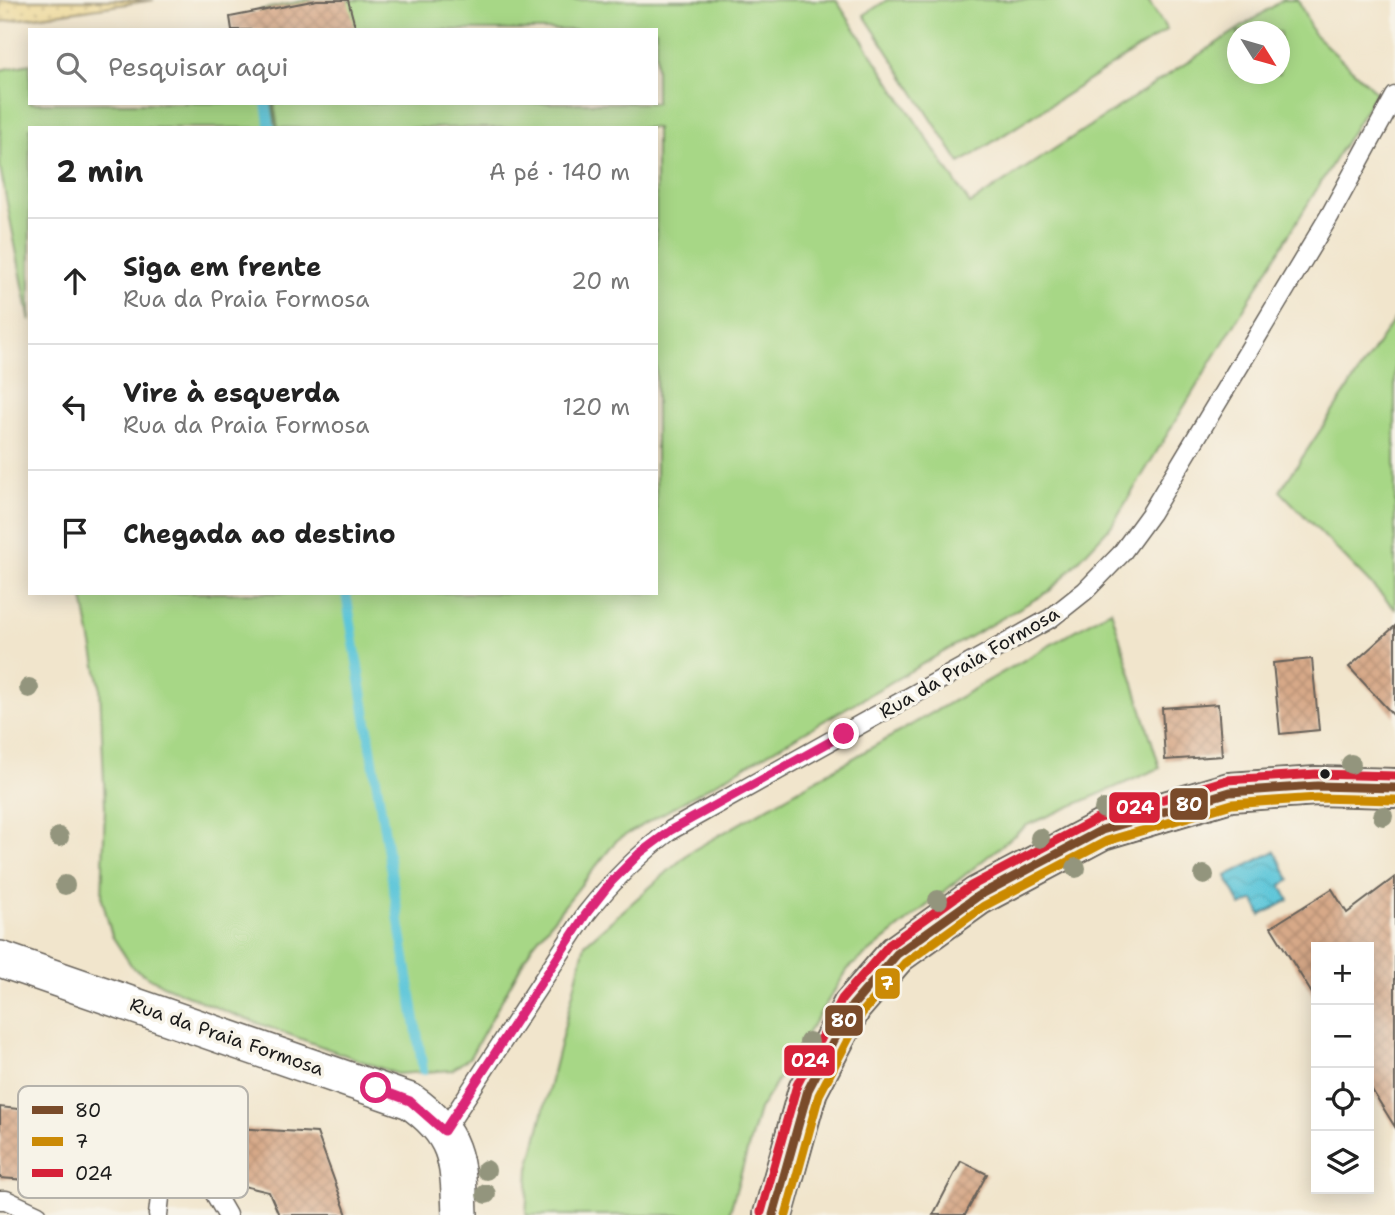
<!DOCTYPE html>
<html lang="pt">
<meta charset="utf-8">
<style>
body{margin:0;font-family:"Shantell Sans",sans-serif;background:#f6f6f6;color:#222}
.controls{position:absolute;right:21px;bottom:21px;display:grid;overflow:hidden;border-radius:0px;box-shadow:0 4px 18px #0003}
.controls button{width:63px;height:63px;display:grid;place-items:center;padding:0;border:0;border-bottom:2px solid #e0e0e0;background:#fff;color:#222;font:35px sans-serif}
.compass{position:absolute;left:1227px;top:21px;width:63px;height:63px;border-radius:50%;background:#fff;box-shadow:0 4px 18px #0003;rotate:127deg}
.stop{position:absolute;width:21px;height:21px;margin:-16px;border:5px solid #db2777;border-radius:50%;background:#fff}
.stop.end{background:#db2777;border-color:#fff;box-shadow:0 2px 7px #0008}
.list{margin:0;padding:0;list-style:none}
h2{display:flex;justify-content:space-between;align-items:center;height:91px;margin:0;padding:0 28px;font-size:30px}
h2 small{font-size:23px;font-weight:400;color:#767676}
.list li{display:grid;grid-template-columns:46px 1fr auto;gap:21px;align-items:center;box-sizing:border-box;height:126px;padding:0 28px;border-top:2px solid #e0e0e0}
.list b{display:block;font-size:26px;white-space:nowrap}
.list p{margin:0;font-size:23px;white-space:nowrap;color:#767676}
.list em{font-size:23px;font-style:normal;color:#767676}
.icon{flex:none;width:38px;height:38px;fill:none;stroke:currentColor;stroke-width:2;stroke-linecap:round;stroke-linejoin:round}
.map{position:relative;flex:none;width:1395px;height:1215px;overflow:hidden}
.search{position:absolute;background:#fff;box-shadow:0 4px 18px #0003;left:28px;top:28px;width:630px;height:77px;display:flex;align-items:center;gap:18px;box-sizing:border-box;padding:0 24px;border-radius:0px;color:#767676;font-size:26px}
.panel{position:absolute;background:#fff;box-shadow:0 4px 18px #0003;left:28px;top:126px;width:630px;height:469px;border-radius:0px}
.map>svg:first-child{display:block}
.grass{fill:#a7d786;stroke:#627a51;stroke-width:2;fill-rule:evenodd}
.sand{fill:url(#sand-dots);stroke:#857b5d;stroke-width:2}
.water{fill:url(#water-waves);stroke:#3c717a;stroke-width:2}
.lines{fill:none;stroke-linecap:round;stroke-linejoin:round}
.stream{stroke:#5dc6d9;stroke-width:10}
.building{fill:url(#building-cross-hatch)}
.service-casing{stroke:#67625a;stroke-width:21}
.minor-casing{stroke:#67625a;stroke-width:38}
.secondary-casing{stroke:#67625a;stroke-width:42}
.service{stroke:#fff;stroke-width:18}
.minor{stroke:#fff;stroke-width:35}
.secondary{stroke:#fce5d0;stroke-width:38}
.bus-1-casing{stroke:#f7f3e8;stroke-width:14}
.bus-2-casing{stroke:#f7f3e8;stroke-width:14}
.bus-3-casing{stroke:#f7f3e8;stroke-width:14}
.bus-1{stroke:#7a4b2a;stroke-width:9}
.bus-2{stroke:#cb8a06;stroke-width:9}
.bus-3{stroke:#d62138;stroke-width:9}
.tree{fill:#93957d}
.route{stroke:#db2777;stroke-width:9}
.bus-dot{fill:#1c1c1c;stroke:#f7f3e8;stroke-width:2.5}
.labels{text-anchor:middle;stroke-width:7;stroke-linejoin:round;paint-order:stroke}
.street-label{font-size:19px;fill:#1c1c1c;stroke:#f7f3e8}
.key{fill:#f7f3e8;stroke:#b5b2ab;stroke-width:2}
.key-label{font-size:19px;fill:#1c1c1c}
.line-badge{stroke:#f7f3e8;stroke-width:2.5}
.badge-label{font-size:19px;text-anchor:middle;font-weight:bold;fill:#fff}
</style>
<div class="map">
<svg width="1395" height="1215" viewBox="0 0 1395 1215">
<defs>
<pattern id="sand-dots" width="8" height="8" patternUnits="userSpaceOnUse" patternTransform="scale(1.75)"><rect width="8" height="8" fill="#eeda9e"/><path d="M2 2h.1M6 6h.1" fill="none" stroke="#ccba88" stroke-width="1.8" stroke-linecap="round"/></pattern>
<pattern id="water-waves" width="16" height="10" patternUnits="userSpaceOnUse" patternTransform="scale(1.75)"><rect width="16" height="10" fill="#5dc6d9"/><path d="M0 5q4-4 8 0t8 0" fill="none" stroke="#50aaba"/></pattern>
<pattern id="building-cross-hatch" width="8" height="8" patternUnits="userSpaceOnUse" patternTransform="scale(1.75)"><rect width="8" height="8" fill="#d7a988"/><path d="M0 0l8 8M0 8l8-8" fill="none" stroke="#b89175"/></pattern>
</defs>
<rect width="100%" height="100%" fill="#f7f3e8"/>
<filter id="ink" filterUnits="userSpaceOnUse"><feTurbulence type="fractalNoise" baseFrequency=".0143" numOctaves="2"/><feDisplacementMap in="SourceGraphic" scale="14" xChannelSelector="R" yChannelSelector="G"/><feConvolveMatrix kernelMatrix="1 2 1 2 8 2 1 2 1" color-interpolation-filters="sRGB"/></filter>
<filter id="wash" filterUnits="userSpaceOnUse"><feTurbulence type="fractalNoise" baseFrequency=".00686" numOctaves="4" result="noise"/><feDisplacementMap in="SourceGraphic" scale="28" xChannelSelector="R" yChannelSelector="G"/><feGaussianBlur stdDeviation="1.57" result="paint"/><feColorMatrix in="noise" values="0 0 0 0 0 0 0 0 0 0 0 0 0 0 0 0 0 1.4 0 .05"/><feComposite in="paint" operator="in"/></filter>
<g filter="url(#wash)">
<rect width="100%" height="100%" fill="#f1e5cc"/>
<path class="grass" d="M 307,0 L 836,0 L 970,204 L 1283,0 L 1298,0 L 1313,33 L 1376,92 L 1112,525 L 1051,590 L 617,840 L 532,946 L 470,1057 L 452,1070 L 397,1074 L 227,1012 L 163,985 L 133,968 L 112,936 L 102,899 L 105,806 L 100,686 L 82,593 L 348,593 L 350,606 L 349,593 L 656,593 L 656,128 L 278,128 L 274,103 L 656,103 L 656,30 L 263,30 L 260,10 ZM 1238,32 L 1280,32 L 1280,74 L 1238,74 Z
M 887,0 L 1148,0 L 1167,30 L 960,163 L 864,15 Z
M 30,64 L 30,103 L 272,103 L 276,128 L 30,128 L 30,321 L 0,167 L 0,70 Z
M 1395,318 L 1395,609 L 1280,491 Z
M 1111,610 L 1160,768 L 1027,825 L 848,969 L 759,1110 L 729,1215 L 526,1215 L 529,1169 L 585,944 L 690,852 Z"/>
<path class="sand" d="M 0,0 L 154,0 L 0,22 Z"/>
<path class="water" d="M 1275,851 L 1290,880 L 1281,885 L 1289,900 L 1261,915 L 1254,900 L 1241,906 L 1226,876 Z"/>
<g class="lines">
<path class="stream" d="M 266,103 L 270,128
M 346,593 L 423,1070"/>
</g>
<g id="blocks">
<path class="building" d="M 317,0 L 348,0 L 356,30 L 232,30 L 230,17 Z
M 1395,626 L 1395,717 L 1349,667 Z
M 1312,659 L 1319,730 L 1280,734 L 1273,663 Z
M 1218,704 L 1222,756 L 1165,760 L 1162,708 Z
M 1395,877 L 1395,1127 L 1369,1085 L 1369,947 L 1316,947 L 1316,1000 L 1271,927 L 1332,889 L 1347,913 Z
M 47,1104 L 187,1114 L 186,1125 L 317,1133 L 347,1215 L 279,1215 L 269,1192 L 183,1172 L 181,1191 L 172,1190 L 168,1180 L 162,1178 L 152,1182 L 150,1189 L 0,1178 L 0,1107 L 46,1112 Z
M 961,1161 L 987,1174 L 965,1215 L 933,1215 Z"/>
</g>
</g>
<g filter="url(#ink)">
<use href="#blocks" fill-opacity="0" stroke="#67625a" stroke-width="2"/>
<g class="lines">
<g class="service-casing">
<path id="service" d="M 444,1131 L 586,914 C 612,881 638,855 671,830 L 1051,618 L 1085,591 L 1121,554 L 1151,513 L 1330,215 L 1395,96
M 212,1189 L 227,1215
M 0,1200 L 6,1200 L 38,1215
M 158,1215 L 161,1189"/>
</g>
<g class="minor-casing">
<path id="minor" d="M 0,959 L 410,1101 C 458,1134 458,1161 460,1215"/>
</g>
<g class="secondary-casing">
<path id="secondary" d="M 773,1215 L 808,1090 L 852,1006 L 897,954 L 978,896 L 1102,830 L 1230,792 L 1317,786 L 1395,788"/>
</g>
<use href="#service" class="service"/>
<use href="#minor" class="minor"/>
<use href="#secondary" class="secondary"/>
<g class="bus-1-casing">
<path id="bus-1" d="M 773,1215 L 808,1090 L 852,1006 L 897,954 L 978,896 L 1102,830 L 1230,792 L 1317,786 L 1395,788"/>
</g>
<g class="bus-2-casing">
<path id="bus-2" d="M 786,1215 L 819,1095 L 862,1013 L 905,963 L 984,906 L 1107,841 L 1232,804 L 1317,798 L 1395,800"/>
</g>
<g class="bus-3-casing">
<path id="bus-3" d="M 761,1212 L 797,1085 L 842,999 L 889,945 L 971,886 L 1097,819 L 1227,780 L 1316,774 L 1395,776"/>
</g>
<use href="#bus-1" class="bus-1"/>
<use href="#bus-2" class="bus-2"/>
<use href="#bus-3" class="bus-3"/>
</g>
<g class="tree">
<circle cx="29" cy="688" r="10"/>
<circle cx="1351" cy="764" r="10"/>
<circle cx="1104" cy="809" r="10"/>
<circle cx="1383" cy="816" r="10"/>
<circle cx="59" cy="837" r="10"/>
<circle cx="1040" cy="838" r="10"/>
<circle cx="1076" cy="868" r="10"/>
<circle cx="1204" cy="875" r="10"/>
<circle cx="65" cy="885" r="10"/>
<circle cx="938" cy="900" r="10"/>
<circle cx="809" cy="1042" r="10"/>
<circle cx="486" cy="1170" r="10"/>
<circle cx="486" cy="1194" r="10"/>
</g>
</g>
<g class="lines" filter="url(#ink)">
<path class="route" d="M 376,1088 L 410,1101 L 444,1131 L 586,914 L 612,881 L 640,853 L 671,830 L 844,734"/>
</g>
<circle class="bus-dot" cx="1325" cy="774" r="6"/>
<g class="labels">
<g class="street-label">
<text transform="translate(969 662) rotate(-30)" y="7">Rua da Praia Formosa</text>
<text transform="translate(227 1036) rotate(19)" y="7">Rua da Praia Formosa</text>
</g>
</g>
<rect x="18" y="1086" width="230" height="112" rx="10" class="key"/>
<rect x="32" y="1106" width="31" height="8" fill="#7a4b2a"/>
<rect x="32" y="1137" width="31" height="9" fill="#cb8a06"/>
<rect x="32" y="1169" width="31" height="8" fill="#d62138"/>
<g class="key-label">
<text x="75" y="1117">80</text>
<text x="75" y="1148">7</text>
<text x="75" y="1180">024</text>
</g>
<g class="line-badge">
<rect x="1169" y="787" width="40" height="34" rx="7" fill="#7a4b2a"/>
<rect x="1108" y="791" width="53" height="33" rx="7" fill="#d62138"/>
<rect x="874" y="967" width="27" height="33" rx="7" fill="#cb8a06"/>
<rect x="824" y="1004" width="40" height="33" rx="7" fill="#7a4b2a"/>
<rect x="783" y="1044" width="53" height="33" rx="7" fill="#d62138"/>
</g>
<g class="badge-label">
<text x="1189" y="811">80</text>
<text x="1135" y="814">024</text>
<text x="887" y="990">7</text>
<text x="844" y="1027">80</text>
<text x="810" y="1067">024</text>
</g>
</svg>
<div class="controls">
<button>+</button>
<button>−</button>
<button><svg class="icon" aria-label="locate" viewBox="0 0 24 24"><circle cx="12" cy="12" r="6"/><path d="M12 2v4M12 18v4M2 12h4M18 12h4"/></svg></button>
<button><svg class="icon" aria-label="layers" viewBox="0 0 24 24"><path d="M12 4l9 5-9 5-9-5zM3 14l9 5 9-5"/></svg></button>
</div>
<svg class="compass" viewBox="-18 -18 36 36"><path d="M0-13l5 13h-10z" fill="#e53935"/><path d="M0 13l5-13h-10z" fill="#767676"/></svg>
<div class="stop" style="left:376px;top:1088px"></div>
<div class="stop end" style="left:844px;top:734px"></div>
<div class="search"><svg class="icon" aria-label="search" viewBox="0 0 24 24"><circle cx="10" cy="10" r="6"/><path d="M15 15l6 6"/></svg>Pesquisar aqui</div>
<section class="panel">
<h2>2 min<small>A pé · 140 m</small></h2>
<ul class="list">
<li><svg class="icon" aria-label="ahead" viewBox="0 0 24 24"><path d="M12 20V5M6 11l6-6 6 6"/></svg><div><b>Siga em frente</b><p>Rua da Praia Formosa</p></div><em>20 m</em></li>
<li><svg class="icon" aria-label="left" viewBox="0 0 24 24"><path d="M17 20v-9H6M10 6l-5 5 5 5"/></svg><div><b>Vire à esquerda</b><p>Rua da Praia Formosa</p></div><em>120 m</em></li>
<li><svg class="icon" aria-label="arrive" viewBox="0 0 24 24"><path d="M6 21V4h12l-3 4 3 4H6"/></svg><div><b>Chegada ao destino</b></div></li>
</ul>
</section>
</div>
